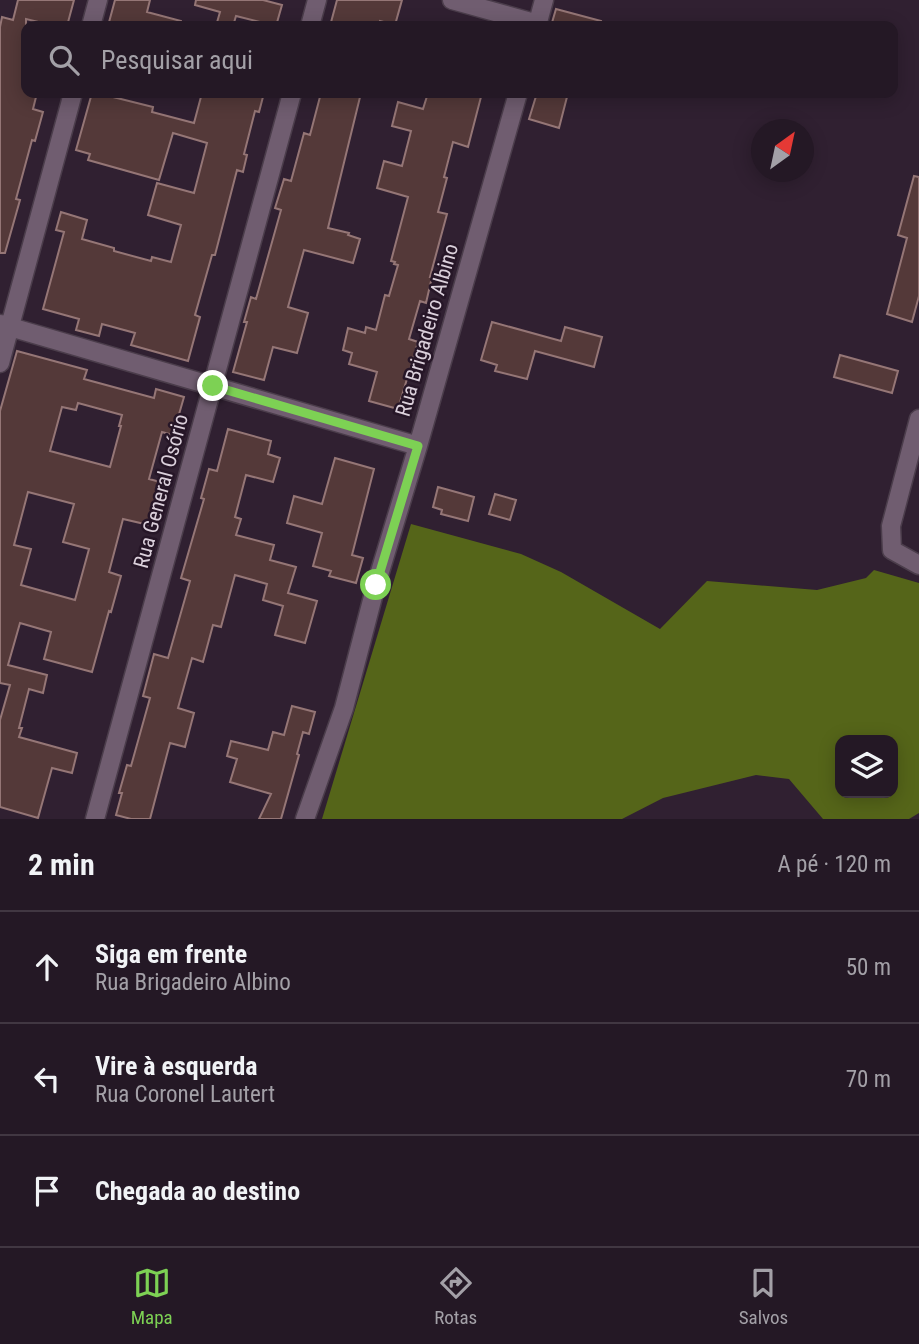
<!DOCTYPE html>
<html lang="pt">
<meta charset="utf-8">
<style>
body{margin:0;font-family:"Roboto Condensed",sans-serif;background:#302532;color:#f1f3f6}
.controls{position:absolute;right:21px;bottom:21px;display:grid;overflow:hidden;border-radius:14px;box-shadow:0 4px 18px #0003}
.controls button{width:63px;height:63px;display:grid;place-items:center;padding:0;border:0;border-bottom:2px solid #413742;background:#241825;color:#f1f3f6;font:35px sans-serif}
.compass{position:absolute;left:751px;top:119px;width:63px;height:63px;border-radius:50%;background:#241825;box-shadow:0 4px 18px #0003;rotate:33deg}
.stop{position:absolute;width:21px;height:21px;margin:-16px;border:5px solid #7dd154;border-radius:50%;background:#fff}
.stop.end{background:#7dd154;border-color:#fff;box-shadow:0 2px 7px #0008}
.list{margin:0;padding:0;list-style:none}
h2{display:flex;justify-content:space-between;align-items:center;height:91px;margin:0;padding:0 28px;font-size:30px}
h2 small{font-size:23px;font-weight:400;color:#a3a0a7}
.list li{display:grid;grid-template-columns:46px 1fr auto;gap:21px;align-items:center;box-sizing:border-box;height:112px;padding:0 28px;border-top:2px solid #413742}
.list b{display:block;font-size:26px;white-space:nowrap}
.list p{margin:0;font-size:23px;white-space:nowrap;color:#a3a0a7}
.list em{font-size:23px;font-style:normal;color:#a3a0a7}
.icon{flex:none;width:38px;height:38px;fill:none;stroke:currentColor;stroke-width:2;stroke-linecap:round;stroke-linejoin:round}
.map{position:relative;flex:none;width:919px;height:819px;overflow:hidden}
.search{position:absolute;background:#241825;box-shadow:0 4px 18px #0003;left:21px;right:21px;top:21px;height:77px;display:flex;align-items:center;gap:18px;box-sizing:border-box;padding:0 24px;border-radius:14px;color:#a3a0a7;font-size:26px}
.sheet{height:427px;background:#241825}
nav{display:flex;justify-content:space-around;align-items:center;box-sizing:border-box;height:98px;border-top:2px solid #413742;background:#241825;font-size:19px;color:#a3a0a7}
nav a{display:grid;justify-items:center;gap:4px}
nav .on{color:#7dd154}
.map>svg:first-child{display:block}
.forest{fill:#556519;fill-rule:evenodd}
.building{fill:#543939;stroke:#957676;stroke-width:2;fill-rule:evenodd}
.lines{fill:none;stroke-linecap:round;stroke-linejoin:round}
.street-casing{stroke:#4b3d4b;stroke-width:21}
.street{stroke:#705d70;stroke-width:18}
.route{stroke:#7dd154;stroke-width:9}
.labels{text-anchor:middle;stroke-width:5;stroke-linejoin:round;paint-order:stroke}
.street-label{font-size:21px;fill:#dbd0db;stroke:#261627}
</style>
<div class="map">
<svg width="919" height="819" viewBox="0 0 919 819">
<rect width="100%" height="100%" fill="#302031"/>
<path class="forest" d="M 411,524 L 521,554 L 561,572 L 660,629 L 707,581 L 817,590 L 866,578 L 874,570 L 919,583 L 919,813 L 909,819 L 823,819 L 789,779 L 756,775 L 663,798 L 622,819 L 322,819 ZM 840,740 L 893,740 L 893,793 L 840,793 Z"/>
<path class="building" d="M 18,0 L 74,0 L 67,26 L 55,26 L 26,19 L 26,93 L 37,93 L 33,109 L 43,112 L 35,141 L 32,140 L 16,199 L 20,200 L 5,253 L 0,253 L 0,27 L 2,17 L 13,20 Z
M 115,0 L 150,0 L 147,12 L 181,21 L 181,26 L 108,26 Z
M 196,0 L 263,0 L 282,5 L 276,26 L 236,16 L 233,26 L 216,26 L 220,12 L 195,5 Z
M 337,0 L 402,0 L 395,25 L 380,21 L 379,26 L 330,26 Z
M 556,9 L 601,21 L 600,26 L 551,26 Z
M 92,93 L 97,93 L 153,107 L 152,112 L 194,123 L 202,93 L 264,93 L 259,112 L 255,111 L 244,154 L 247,155 L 243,172 L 237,170 L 215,255 L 212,255 L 195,315 L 200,317 L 188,361 L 131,345 L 135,333 L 102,324 L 99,336 L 76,330 L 79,319 L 43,309 L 64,232 L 56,230 L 61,212 L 87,220 L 82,239 L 114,248 L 114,251 L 151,261 L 152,257 L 171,262 L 181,225 L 148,215 L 157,183 L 194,193 L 207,143 L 173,133 L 159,180 L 88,160 L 90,154 L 76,150 Z
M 321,93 L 361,93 L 328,228 L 349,233 L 348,235 L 360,239 L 353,263 L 304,250 L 288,307 L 308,313 L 297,353 L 273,347 L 264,380 L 233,372 L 247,322 L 244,322 L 251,297 L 256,299 L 281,210 L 275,208 L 284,179 L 291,181 L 304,133 L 310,135 Z
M 428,93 L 482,93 L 468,147 L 453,142 L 444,177 L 447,178 L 438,212 L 447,214 L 434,262 L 430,277 L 432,277 L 426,303 L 420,301 L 409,339 L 418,342 L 398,409 L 369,401 L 377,372 L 349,364 L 352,353 L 343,350 L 348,328 L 365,333 L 366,327 L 376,330 L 385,295 L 389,296 L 398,265 L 394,264 L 395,262 L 391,261 L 408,197 L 377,188 L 384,161 L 402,166 L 411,131 L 392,126 L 398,102 L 423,109 Z
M 537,93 L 568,93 L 559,128 L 529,119 Z
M 914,176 L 919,177 L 919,296 L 912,322 L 887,314 L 907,238 L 898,235 Z
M 492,322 L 561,341 L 565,327 L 602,337 L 594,367 L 535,351 L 527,379 L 495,371 L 497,365 L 481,360 Z
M 17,351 L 87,370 L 84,379 L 154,398 L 156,389 L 184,397 L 173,435 L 162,432 L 149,479 L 164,483 L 158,503 L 155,503 L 149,525 L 123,519 L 109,572 L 121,576 L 111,612 L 109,611 L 92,672 L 44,659 L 51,632 L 20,623 L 8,665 L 47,675 L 43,693 L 29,689 L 19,728 L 22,728 L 19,737 L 77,753 L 72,773 L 52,768 L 38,818 L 0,807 L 0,720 L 10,685 L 0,683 L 0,411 ZM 78,403 L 122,415 L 119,426 L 121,426 L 110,467 L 50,451 L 62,407 L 76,410 ZM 28,492 L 74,504 L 63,542 L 89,549 L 75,600 L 21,585 L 31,549 L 14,545 Z
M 840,355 L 898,371 L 892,393 L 834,377 Z
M 228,429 L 271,441 L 268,454 L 280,458 L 273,482 L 246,475 L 235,517 L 241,519 L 236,535 L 274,545 L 270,560 L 296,567 L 288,593 L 317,601 L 305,643 L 275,635 L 283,606 L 263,600 L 267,584 L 235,575 L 221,627 L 213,625 L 203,662 L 192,658 L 178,708 L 194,713 L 185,747 L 170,743 L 150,819 L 131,819 L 116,815 L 122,793 L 119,793 L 127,765 L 131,766 L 150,698 L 143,696 L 154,654 L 168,658 L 190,581 L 181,578 L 204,499 L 201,498 L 209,469 L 217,471 Z
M 335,458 L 374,469 L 352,555 L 363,558 L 356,583 L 329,576 L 331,571 L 313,566 L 322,533 L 287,523 L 294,496 L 322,504 Z
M 438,487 L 474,497 L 468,521 L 441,514 L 442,510 L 433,507 Z
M 495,494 L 516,500 L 510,520 L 489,514 Z
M 292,706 L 315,712 L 309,734 L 303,732 L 297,754 L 299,755 L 281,819 L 259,819 L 271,794 L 230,782 L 237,759 L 227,756 L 231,741 L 268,750 L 273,732 L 284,735 Z"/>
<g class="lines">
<g class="street-casing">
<path id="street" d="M 452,0 L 538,24
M 91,26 L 98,0
M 310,26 L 317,0
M 537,26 L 544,0
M 0,324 L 418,446
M 0,363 L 73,93
M 919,419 L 891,526 L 892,550 L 919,565
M 95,819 L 292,93
M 305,819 L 344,708 L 376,585 L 418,446 L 518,93"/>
</g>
<use href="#street" class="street"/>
</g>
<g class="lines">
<path class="route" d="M 213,386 L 418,446 L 376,585"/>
</g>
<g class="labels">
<g class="street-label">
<text transform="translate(427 330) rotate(-74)" y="7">Rua Brigadeiro Albino</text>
<text transform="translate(161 491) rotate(-75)" y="7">Rua General Osório</text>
</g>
</g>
</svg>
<div class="controls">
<button><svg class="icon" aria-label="layers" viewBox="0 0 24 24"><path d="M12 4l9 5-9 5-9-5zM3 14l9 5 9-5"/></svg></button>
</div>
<svg class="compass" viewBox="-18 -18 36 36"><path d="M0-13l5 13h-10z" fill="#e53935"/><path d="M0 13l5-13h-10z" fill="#a3a0a7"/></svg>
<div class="stop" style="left:376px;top:585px"></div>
<div class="stop end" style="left:213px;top:386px"></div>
<div class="search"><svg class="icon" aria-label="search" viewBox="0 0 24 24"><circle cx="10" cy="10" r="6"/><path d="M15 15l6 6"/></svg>Pesquisar aqui</div>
</div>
<section class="sheet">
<h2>2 min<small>A pé · 120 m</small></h2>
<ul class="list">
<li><svg class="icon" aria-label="ahead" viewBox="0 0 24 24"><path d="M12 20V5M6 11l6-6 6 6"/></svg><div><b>Siga em frente</b><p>Rua Brigadeiro Albino</p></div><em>50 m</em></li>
<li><svg class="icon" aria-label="left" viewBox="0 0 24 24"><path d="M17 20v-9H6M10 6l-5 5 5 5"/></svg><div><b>Vire à esquerda</b><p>Rua Coronel Lautert</p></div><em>70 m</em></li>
<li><svg class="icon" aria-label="arrive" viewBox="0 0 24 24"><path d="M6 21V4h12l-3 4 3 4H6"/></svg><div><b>Chegada ao destino</b></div></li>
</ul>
</section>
<nav>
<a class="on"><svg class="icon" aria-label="map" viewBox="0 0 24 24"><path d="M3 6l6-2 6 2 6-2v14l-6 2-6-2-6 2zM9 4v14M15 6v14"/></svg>Mapa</a>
<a><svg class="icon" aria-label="directions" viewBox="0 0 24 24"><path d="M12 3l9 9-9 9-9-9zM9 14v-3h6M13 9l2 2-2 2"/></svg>Rotas</a>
<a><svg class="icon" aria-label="saved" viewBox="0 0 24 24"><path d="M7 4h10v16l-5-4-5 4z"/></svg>Salvos</a>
</nav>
